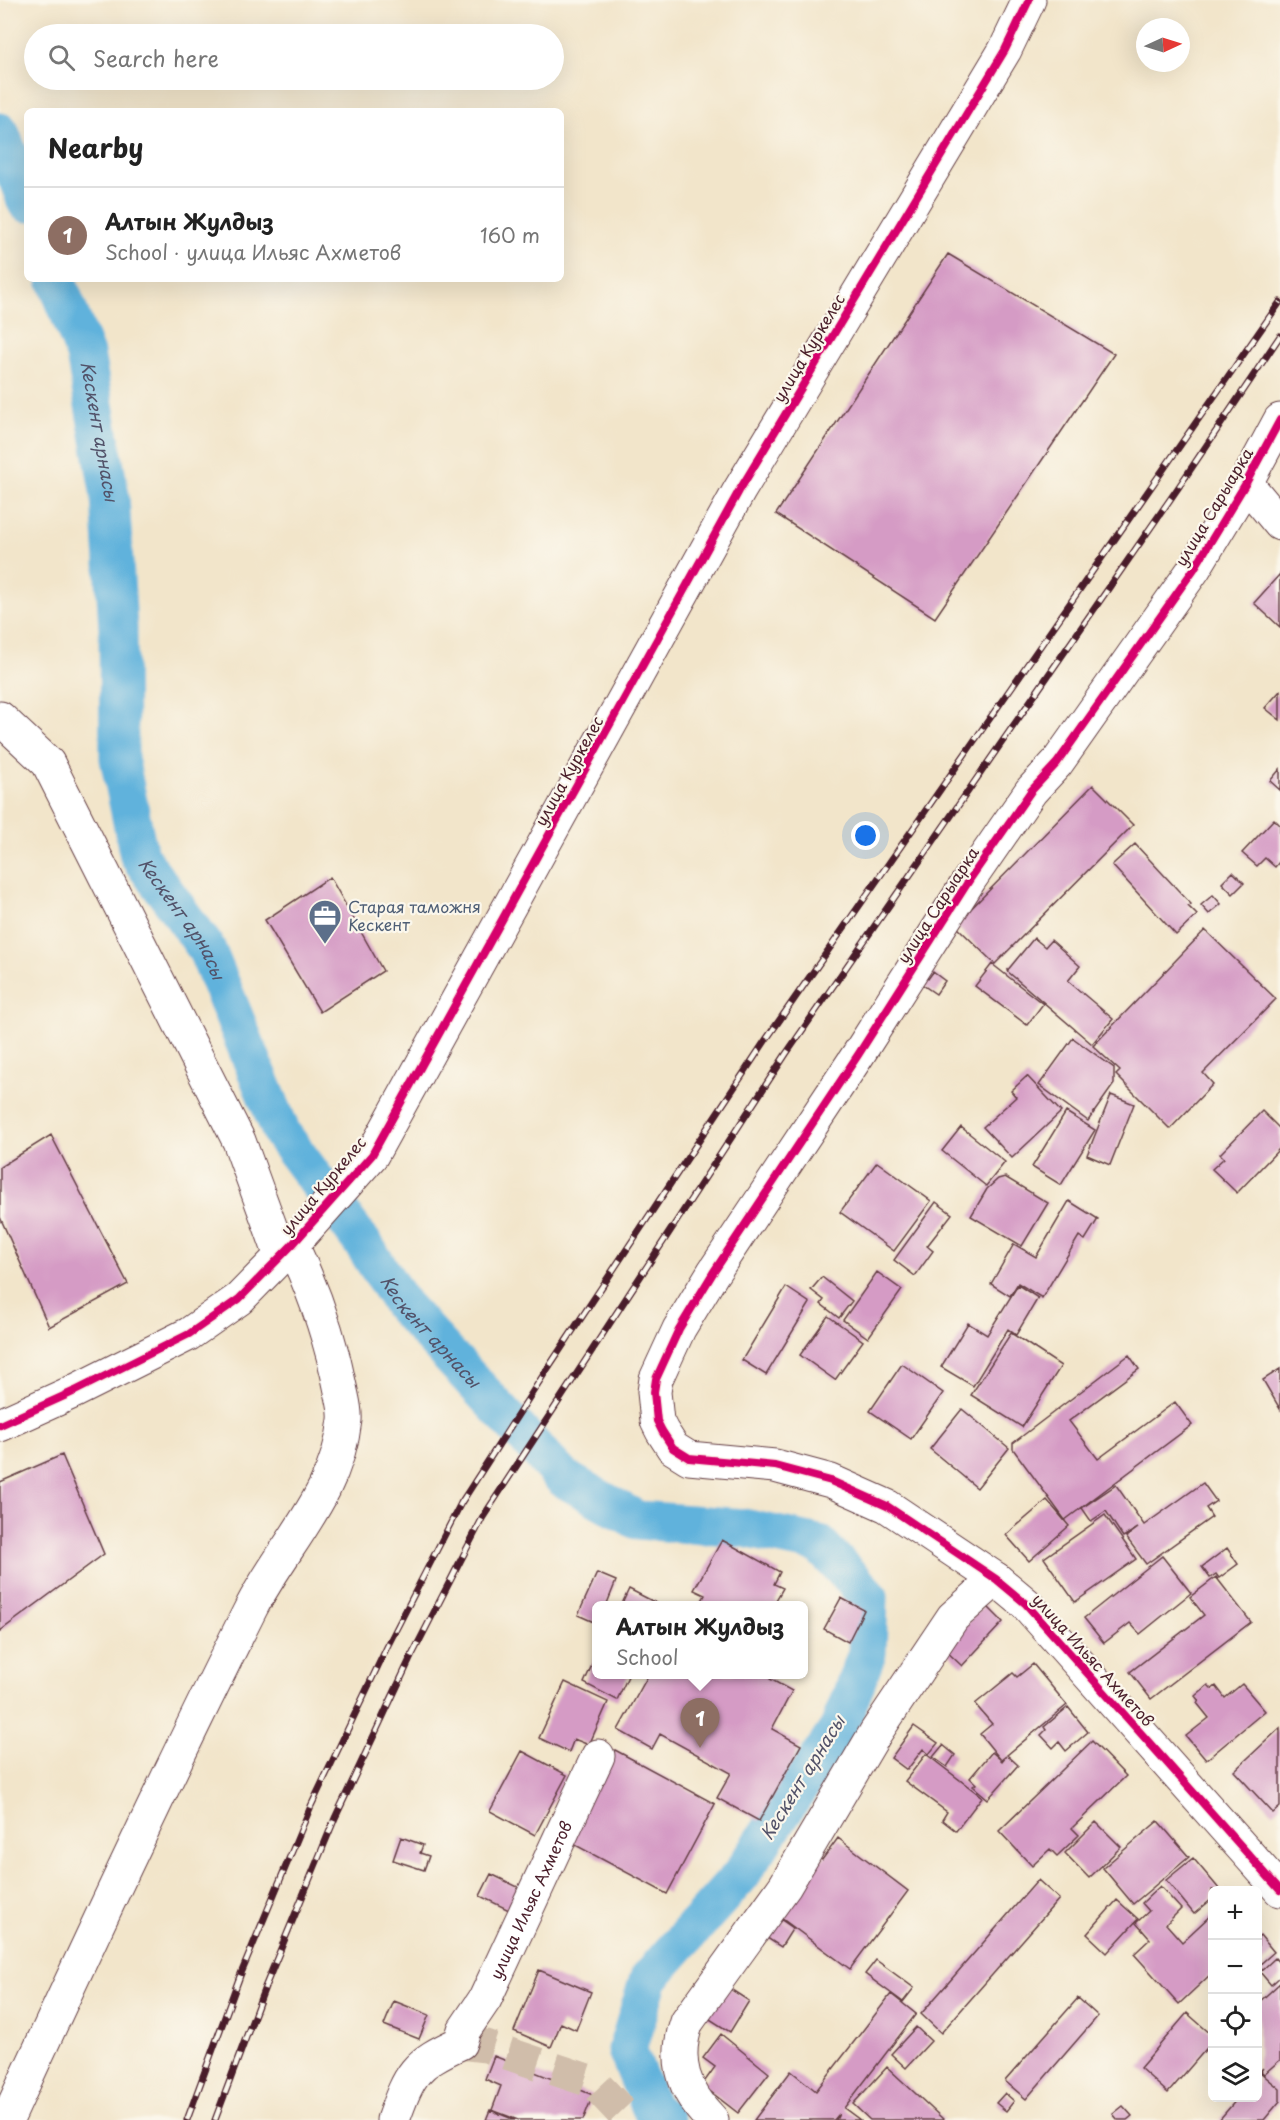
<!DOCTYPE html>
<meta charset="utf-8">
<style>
body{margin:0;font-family:"Playpen Sans",sans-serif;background:#f2f2f2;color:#222}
.controls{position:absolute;right:18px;bottom:18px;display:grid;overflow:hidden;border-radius:9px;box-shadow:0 6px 24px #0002}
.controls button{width:54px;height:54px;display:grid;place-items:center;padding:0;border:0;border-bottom:2px solid #e0e0e0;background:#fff;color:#222;font:30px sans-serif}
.compass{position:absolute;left:1136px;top:18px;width:54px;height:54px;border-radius:50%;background:#fff;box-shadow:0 6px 24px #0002;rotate:86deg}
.you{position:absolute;left:866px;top:836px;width:21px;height:21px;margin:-15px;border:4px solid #fff;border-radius:50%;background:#1a73e8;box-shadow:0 0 0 9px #1a73e833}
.badge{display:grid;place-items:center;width:39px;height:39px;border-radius:50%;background:#2563eb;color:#fff;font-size:20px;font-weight:700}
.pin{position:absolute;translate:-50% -50px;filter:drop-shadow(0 2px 3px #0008)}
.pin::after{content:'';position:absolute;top:32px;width:21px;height:18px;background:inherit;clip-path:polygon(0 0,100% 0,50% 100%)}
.popup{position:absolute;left:592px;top:1601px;width:216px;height:78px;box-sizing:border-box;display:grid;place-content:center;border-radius:9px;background:#fff;filter:drop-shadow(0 2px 4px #0005);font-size:20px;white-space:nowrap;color:#767676}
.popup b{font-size:22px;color:#222}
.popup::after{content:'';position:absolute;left:50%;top:100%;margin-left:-12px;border:12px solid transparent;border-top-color:#fff}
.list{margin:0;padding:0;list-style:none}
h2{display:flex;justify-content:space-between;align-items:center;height:78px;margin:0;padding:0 24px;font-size:26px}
h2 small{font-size:20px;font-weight:400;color:#767676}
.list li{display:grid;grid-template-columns:39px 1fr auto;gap:18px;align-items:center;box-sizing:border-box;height:96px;padding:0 24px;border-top:2px solid #e0e0e0}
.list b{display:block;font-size:22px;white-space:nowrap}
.list p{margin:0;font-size:20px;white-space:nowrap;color:#767676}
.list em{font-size:20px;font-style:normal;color:#767676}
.icon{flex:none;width:33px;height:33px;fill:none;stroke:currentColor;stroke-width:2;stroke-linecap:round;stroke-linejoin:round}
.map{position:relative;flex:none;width:1280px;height:2120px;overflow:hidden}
.search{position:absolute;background:#fff;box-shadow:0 6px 24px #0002;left:24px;top:24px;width:540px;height:66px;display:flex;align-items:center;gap:15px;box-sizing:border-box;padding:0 21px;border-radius:33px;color:#767676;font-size:22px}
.panel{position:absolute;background:#fff;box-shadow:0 6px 24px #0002;left:24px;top:108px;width:540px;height:174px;border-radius:9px}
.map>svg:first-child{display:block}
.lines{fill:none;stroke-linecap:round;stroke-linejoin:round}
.canal{stroke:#61b2dc;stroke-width:39}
.building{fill:#d59bc5}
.minor-tunnel{stroke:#d0bdaa;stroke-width:33;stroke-dasharray:33 16;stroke-linecap:butt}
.minor-casing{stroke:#633d43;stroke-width:35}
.minor{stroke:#fff;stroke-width:33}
.rail-casing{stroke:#4a1f2b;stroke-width:7}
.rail{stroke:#fbf7ec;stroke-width:4.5;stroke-dasharray:14;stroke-linecap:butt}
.cycleway-casing{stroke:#fbf7ec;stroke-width:11}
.cycleway{stroke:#d6006c;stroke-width:8}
.labels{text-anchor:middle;stroke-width:4.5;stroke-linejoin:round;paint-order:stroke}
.street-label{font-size:16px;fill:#4a1f2b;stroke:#fbf7ec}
.service-label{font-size:16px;fill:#4e5e75;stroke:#fbf7ec;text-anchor:start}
.water-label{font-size:18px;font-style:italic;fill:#525269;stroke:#fbf7ec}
</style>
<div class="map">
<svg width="1280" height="2120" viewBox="0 0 1280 2120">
<rect width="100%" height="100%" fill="#fbf7ec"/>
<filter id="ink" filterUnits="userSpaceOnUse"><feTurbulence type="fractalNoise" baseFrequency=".0167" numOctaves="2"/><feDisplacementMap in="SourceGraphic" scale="12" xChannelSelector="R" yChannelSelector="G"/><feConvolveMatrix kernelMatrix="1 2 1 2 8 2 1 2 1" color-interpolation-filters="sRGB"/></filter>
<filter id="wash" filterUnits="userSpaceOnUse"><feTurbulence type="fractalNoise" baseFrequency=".008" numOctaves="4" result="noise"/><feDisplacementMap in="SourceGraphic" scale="24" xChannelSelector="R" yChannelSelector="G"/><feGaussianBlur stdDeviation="1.35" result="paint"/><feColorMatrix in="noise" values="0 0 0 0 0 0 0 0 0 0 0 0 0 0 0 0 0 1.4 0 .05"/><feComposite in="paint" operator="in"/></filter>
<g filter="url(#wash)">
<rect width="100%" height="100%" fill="#f2e5ca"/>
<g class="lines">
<g class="canal">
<path d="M 0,132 L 27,203"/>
<path id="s1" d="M 56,279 L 85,354 L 110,496 L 118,628 L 119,758 L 139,856 L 206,948 L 282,1134 L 364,1245 L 402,1305 L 563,1478 L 637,1520 L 744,1528 L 819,1544 L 869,1597 L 867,1653 L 839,1728 L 740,1876 L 649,1978 L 627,2050 L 651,2108 L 665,2120"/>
</g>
</g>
<g id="blocks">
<path class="building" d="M 948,254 L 1114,354 L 935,618 L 776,514 Z
M 1280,574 L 1280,627 L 1254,603 Z
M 1280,691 L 1280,720 L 1265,708 Z
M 1280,769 L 1280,790 L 1270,781 Z
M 1093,785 L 1133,825 L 995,964 L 955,925 Z
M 1274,819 L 1280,825 L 1280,861 L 1275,867 L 1265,858 L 1257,866 L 1242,853 Z
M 1135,844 L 1191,904 L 1188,906 L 1197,915 L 1176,935 L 1112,865 Z
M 1233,872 L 1244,883 L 1233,894 L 1222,883 Z
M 330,877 L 383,971 L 320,1012 L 265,920 Z
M 1213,895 L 1221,904 L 1209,914 L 1201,905 Z
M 1205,930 L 1276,999 L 1203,1073 L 1213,1084 L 1170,1129 L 1116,1075 L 1120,1071 L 1093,1046 Z
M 1034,938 L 1045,947 L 1051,940 L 1080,966 L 1068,981 L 1113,1019 L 1092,1044 L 1007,971 Z
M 992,964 L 1043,1004 L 1027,1025 L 975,986 Z
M 933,972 L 945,981 L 936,994 L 920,983 L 925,977 L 928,979 Z
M 1073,1038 L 1114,1068 L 1114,1084 L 1088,1121 L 1039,1085 Z
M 1027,1076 L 1061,1112 L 1012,1158 L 983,1127 L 1016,1097 L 1011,1091 Z
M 1111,1095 L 1134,1104 L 1110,1165 L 1087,1155 Z
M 1262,1111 L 1280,1129 L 1280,1148 L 1237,1193 L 1212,1169 L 1224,1158 L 1220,1154 Z
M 1066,1112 L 1095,1130 L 1061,1185 L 1032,1167 Z
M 961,1127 L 1005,1162 L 986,1186 L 942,1151 Z
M 51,1135 L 128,1284 L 49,1327 L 0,1217 L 0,1167 Z
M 877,1162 L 931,1201 L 894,1251 L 840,1212 Z
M 1005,1177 L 1048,1203 L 1022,1246 L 971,1216 L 987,1189 L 998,1179 Z
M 1069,1201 L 1098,1219 L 1085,1240 L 1079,1236 L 1042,1298 L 1018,1283 L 1010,1296 L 991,1284 L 1014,1244 L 1036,1257 Z
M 936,1202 L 952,1214 L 927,1246 L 933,1251 L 915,1276 L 894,1260 Z
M 877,1272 L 902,1290 L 868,1338 L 843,1320 Z
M 822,1277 L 852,1301 L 839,1318 L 821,1304 L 824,1300 L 811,1290 Z
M 1018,1285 L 1038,1298 L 1016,1335 L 1008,1329 L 973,1386 L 941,1367 L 968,1323 L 987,1335 Z
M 786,1287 L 810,1303 L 766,1375 L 742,1360 Z
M 828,1316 L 863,1341 L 835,1380 L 800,1355 Z
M 1011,1333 L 1061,1366 L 1022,1427 L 971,1395 Z
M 1129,1355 L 1139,1369 L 1069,1421 L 1098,1459 L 1175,1402 L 1192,1425 L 1065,1520 L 1013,1449 L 1013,1443 Z
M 902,1364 L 943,1393 L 911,1439 L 870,1411 Z
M 1280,1369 L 1280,1409 L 1263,1380 Z
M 962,1409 L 1009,1448 L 977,1488 L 930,1449 Z
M 62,1455 L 104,1554 L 0,1631 L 0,1482 Z
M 1203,1483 L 1216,1501 L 1206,1508 L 1212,1517 L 1146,1564 L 1126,1537 L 1138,1528 L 1123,1537 L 1106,1511 L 1091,1521 L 1082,1508 L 1116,1485 L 1144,1525 Z
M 1047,1500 L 1069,1526 L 1029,1561 L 1006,1535 Z
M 1105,1515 L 1136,1559 L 1075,1602 L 1044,1558 Z
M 722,1540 L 780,1572 L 774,1584 L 783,1588 L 775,1602 L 783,1606 L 699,1606 L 705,1595 L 694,1590 Z
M 1227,1548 L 1238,1564 L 1219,1578 L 1216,1574 L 1210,1578 L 1202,1567 Z
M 1162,1556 L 1191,1593 L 1140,1634 L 1130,1623 L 1104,1643 L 1084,1618 Z
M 597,1573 L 616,1581 L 606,1606 L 596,1606 L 596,1623 L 578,1615 Z
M 1216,1577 L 1251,1622 L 1151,1699 L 1130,1672 L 1204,1615 L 1190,1597 Z
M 629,1589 L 662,1606 L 621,1606 Z
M 841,1598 L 864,1610 L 848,1642 L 824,1629 Z
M 985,1604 L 1003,1622 L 962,1666 L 943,1648 Z
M 596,1656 L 596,1674 L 629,1674 L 617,1700 L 584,1683 Z
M 1033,1664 L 1067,1705 L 1007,1755 L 1018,1765 L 988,1799 L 973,1786 L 976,1784 L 970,1778 L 992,1752 L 1002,1761 L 1006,1756 L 1001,1760 L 980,1734 L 992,1724 L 975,1704 L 1013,1673 L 1017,1677 Z
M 649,1674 L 772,1674 L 770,1679 L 792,1691 L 772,1729 L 801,1745 L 759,1821 L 717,1798 L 731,1773 L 660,1734 L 652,1749 L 618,1730 Z
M 565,1682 L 608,1702 L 589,1745 L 574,1739 L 569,1752 L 539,1738 Z
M 1242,1684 L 1265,1711 L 1206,1760 L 1186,1736 L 1209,1718 L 1197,1703 L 1199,1701 L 1195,1696 L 1208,1685 L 1212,1689 L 1216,1686 L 1225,1698 Z
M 1068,1707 L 1088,1732 L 1066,1751 L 1059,1742 L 1053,1748 L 1041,1735 L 1046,1730 L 1044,1727 Z
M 914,1726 L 938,1743 L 929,1754 L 923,1749 L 907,1770 L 891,1758 Z
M 1280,1728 L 1280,1807 L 1273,1813 L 1234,1771 Z
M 1092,1741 L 1126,1776 L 1072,1828 L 1079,1835 L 1057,1856 L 1050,1849 L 1032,1866 L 999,1831 Z
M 943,1745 L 955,1755 L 947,1767 L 933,1757 Z
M 615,1750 L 715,1804 L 667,1894 L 566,1840 Z
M 522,1751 L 567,1775 L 535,1835 L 490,1811 Z
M 926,1754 L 982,1797 L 956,1831 L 942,1820 L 947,1812 L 905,1781 Z
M 1158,1821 L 1189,1857 L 1133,1904 L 1103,1868 Z
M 1096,1822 L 1121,1847 L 1089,1878 L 1065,1853 Z
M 401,1837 L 423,1845 L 420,1853 L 429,1856 L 424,1870 L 393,1860 Z
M 838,1838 L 908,1891 L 850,1969 L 773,1912 L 815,1854 L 822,1860 Z
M 1193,1858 L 1220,1890 L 1212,1890 L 1212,1899 L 1194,1914 L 1166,1880 Z
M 491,1874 L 522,1889 L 511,1911 L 480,1896 Z
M 1038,1880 L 1059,1899 L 941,2033 L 921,2014 Z
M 1160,1886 L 1181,1909 L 1166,1924 L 1182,1942 L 1212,1914 L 1212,1973 L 1179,2004 L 1134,1954 L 1150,1939 L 1136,1923 L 1149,1911 L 1142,1903 Z
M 1117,1900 L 1138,1919 L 1107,1953 L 1087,1934 Z
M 777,1917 L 793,1928 L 781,1947 L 764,1936 Z
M 1260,1935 L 1274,1952 L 1258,1966 L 1258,1937 Z
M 1275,1958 L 1280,1964 L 1280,1977 L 1271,1985 L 1260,1972 Z
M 876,1960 L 914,1988 L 903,2002 L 865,1974 Z
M 539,1970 L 591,1992 L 576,2030 L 561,2023 L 551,2047 L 514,2031 Z
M 1280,1983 L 1280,2060 L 1264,2074 L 1261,2071 L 1263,2068 L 1258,2073 L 1258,2003 Z
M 724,1985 L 749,2001 L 730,2032 L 705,2016 Z
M 891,1994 L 916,2014 L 844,2108 L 860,2120 L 836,2120 L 839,2114 L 834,2120 L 754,2120 L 791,2071 L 816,2091 Z
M 1078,1998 L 1098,2016 L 1026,2099 L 1005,2081 Z
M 394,2001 L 429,2015 L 419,2039 L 384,2025 Z
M 1187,2013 L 1212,2035 L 1212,2042 L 1168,2093 L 1140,2068 Z
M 916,2027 L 931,2041 L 906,2068 L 891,2054 Z
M 721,2034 L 769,2073 L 738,2113 L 702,2085 L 715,2067 L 703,2058 Z
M 494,2056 L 593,2095 L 583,2120 L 518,2120 L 492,2110 L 501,2086 L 485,2079 Z
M 887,2067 L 944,2120 L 870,2120 L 853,2104 Z
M 1260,2072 L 1280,2089 L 1280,2101 L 1264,2120 L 1219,2120 L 1238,2098 L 1258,2098 L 1258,2075 Z
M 1005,2093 L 1014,2101 L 1006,2111 L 996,2103 Z
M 1123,2106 L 1132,2116 L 1127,2120 L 1118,2120 L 1113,2114 Z
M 490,2110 L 515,2120 L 486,2120 Z"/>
</g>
</g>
<g filter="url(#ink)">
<use href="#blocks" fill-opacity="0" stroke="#633d43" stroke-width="1.5"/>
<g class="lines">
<path class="minor-tunnel" d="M 460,2043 L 486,2046 L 593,2082 L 629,2120"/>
<g class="minor-casing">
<g id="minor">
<path d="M 1280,420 L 1246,483 L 1194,569 L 1057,763 L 1031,791 L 970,879 L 858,1055 L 713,1273 L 679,1329 L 656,1379 L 654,1392 L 657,1421 L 662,1431 L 673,1448 L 689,1458 L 775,1466 L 831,1481 L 887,1506 L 996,1579 L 1026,1604 L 1280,1890"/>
<path d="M 1246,483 L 1280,524"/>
<path d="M 0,718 L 48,763 L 239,1141 L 281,1256"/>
<path d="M 0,1425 L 75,1391 L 189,1334 L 239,1299 L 292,1245 L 372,1155 L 739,491 L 1005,50 L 1029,0"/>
<path d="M 7,2120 C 86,1948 166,1777 251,1608 C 284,1544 337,1495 345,1420 C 346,1411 343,1400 341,1391 C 331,1341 314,1291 292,1245"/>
<path id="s2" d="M 393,2120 C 410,2073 414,2064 460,2043 L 464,2030 L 485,1999 L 598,1756"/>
<path d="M 712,2120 C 684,2092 673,2060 687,2022 L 785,1886 L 876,1732 L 953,1617 L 996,1579"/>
</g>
</g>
<use href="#minor" class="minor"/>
<g class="rail-casing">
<path id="rail" d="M 187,2120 L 240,1976 L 311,1806 L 387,1647 L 461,1503 L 548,1368 L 765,1041 L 1280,302
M 215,2120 L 265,1987 L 335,1818 L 411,1657 L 483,1517 L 786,1054 L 1178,488 L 1280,336"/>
</g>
<use href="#rail" class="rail"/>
<g class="cycleway-casing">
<path id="cycleway" d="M 1280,420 L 1246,483 L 1194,569 L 1057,763 L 1031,791 L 970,879 L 858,1055 L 713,1273 L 679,1329 L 656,1379 L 654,1392 L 657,1421 L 662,1431 L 673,1448 L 689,1458 L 775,1466 L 831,1481 L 887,1506 L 996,1579 L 1026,1604 L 1280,1890
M 0,1425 L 75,1391 L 189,1334 L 239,1299 L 292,1245 L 372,1155 L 739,491 L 1005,50 L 1029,0"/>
</g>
<use href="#cycleway" class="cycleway"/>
</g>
</g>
<defs>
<g id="office-pin" transform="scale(1.725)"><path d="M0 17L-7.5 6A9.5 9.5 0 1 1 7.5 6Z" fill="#5c6f8a" stroke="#fbf7ec"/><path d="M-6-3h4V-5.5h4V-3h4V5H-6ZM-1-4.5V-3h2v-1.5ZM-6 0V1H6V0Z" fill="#fff"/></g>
</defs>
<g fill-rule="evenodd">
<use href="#office-pin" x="325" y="916"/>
</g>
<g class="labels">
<g class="street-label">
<text transform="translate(809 348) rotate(-59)" y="6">улица Куркелес</text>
<text transform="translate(1214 507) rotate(-59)" y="6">улица Сарыарка</text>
<text transform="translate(569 771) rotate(-61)" y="6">улица Куркелес</text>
<text transform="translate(938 905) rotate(-57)" y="6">улица Сарыарка</text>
<text transform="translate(323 1186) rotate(-50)" y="6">улица Куркелес</text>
<text transform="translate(1093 1660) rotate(48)" y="6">улица Ильяс Ахметов</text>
<text dy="6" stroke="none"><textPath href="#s2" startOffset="267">улица Ильяс Ахметов</textPath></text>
</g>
<g class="service-label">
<text x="348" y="913">Старая таможня<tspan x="348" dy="18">Кескент</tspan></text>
</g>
<g class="water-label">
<text dy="6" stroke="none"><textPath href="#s1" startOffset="159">Кескент арнасы</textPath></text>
<text dy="6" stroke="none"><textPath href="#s1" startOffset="663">Кескент арнасы</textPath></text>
<text dy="6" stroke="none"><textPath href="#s1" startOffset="1149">Кескент арнасы</textPath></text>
<text transform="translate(803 1778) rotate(-58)" y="6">Кескент арнасы</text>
</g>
</g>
</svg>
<div class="controls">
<button>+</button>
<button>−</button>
<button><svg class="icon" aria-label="locate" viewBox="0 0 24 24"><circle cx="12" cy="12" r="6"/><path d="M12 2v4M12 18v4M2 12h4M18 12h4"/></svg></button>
<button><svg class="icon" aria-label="layers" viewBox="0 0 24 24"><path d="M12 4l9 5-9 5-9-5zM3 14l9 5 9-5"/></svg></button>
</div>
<svg class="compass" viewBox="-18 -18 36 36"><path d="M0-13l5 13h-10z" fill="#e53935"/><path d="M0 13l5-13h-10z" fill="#767676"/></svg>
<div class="you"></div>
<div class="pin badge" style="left:700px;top:1748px;background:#8d6e63">1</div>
<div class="popup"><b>Алтын Жулдыз</b>School</div>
<div class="search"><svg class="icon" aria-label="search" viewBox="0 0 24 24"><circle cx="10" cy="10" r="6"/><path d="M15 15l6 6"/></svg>Search here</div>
<section class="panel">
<h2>Nearby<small></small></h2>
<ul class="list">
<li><span class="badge" style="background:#8d6e63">1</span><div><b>Алтын Жулдыз</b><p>School · улица Ильяс Ахметов</p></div><em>160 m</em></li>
</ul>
</section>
</div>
